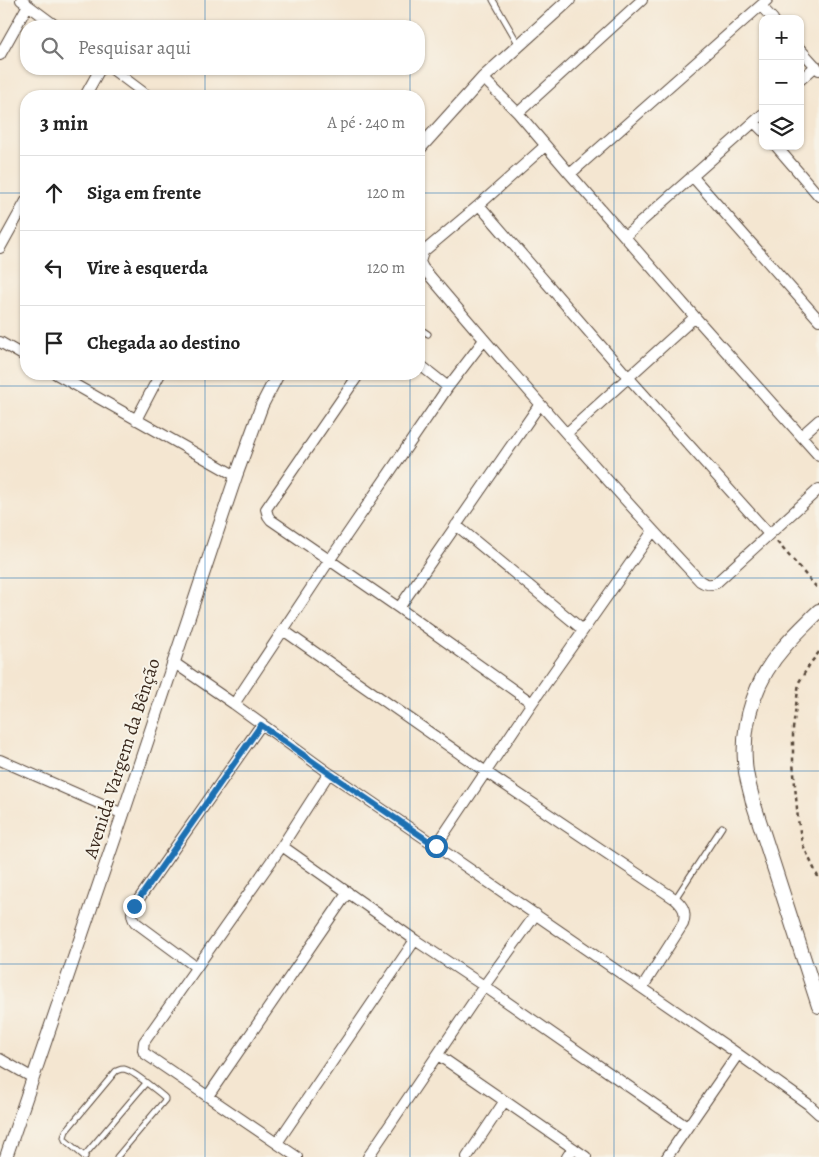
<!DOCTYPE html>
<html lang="pt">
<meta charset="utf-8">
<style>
body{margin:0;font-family:Alegreya,serif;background:#f6f6f6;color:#222}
.controls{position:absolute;right:15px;top:15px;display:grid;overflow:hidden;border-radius:10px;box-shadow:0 1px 4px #0004}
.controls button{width:45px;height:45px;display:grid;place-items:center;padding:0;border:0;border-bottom:1px solid #e0e0e0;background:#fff;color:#222;font:25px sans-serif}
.stop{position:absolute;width:15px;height:15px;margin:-11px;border:4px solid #1f6fb2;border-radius:50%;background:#fff}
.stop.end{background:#1f6fb2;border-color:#fff;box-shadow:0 1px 5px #0008}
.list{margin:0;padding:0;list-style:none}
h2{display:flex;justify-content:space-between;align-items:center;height:65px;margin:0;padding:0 20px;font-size:21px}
h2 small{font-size:16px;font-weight:400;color:#767676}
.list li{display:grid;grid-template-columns:32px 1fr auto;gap:15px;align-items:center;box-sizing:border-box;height:75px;padding:0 20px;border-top:1px solid #e0e0e0}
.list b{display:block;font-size:19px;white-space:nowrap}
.list em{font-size:16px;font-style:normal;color:#767676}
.icon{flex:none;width:28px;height:28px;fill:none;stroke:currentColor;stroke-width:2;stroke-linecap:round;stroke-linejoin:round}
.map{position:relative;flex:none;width:819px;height:1157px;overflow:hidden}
.search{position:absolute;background:#fff;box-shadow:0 1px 4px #0004;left:20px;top:20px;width:405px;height:55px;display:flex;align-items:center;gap:12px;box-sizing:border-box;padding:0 18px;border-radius:20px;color:#767676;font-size:19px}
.panel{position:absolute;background:#fff;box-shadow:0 1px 4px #0004;left:20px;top:90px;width:405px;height:290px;border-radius:20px}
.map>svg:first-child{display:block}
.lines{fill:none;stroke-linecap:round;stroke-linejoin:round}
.service-casing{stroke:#574639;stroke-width:7}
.minor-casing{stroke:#574639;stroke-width:12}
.tertiary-casing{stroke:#574639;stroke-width:14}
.secondary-casing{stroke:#574639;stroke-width:16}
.path{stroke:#574639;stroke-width:2.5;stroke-dasharray:4 4;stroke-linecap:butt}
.service{stroke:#fff;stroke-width:5}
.minor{stroke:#fff;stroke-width:10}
.tertiary{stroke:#fff;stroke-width:12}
.secondary{stroke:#fff;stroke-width:14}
.route{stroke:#1f6fb2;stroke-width:6}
.grid{fill:none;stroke:#1f6fb2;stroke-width:1;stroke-opacity:0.55}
.labels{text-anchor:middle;stroke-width:4;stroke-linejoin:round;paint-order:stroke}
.street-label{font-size:19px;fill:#3b2a1e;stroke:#f7f3e8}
</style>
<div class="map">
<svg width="819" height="1157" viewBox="0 0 819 1157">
<rect width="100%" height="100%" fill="#f7f3e8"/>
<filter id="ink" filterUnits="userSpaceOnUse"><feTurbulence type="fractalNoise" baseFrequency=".02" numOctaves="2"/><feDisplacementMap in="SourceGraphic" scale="10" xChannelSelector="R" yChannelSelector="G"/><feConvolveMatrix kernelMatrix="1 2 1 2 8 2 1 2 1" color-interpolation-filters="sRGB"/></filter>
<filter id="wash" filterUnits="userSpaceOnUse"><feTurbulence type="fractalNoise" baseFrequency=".0096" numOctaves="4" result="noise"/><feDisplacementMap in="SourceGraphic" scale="20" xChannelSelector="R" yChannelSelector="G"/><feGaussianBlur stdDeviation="1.12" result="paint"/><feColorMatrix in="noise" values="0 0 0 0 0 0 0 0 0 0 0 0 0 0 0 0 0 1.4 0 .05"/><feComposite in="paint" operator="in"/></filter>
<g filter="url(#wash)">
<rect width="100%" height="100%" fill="#f4e6d1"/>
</g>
<g filter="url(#ink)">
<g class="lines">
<g class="service-casing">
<path id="service" d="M 493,0 L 519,45
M 419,328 L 428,334
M 675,899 L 722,827
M 84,1156 L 146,1083
M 85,1157 L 65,1140 L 64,1137 L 66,1131 L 116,1071 C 119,1070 120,1069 124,1069 C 134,1071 154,1089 163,1096 L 165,1098 L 165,1100 L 117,1157"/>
</g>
<g class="minor-casing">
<path id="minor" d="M 21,0 L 56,26
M 761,6 L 773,19
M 800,49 L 819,70
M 0,55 L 28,5
M 112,69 L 148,96
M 483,78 L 518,113 L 570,174 L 767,0
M 800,80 L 816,66
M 85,96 L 100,69
M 518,113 L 642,0
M 754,122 L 763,131
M 545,146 L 479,205 L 423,252 L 420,262 L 423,268 C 513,374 605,480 700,581 C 706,585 710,585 716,583 L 819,489
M 776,146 L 819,196
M 570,174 L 695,317 L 819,456
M 692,176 L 819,320
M 479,205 L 628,377 L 769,534
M 625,236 L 763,114
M 0,248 L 26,201
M 0,342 L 26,357
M 419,364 L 448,387
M 56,374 L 236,476
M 359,374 L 266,509 L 268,516 L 271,520 L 399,608 L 532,703
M 136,420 L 160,374
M 567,433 L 695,317
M 801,436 L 819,420
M 456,525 L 583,630
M 399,608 L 540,404
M 283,630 L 486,772 L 675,899 C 683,906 687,912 683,924 L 642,988
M 173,662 L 234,704 L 329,773 L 436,846 L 738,1054 L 808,1104 L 819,1114
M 234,704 L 329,561 L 448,387 L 484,340
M 0,760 L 123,814
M 282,846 L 415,940 L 484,986 L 687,1127
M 436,846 L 532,703 L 653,531
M 196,967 L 135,922 C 131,916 131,912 134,906 L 261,725
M 438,1055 L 586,1157
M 0,1059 L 33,1078
M 208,1096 L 348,892
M 277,1143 L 415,940
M 297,1157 L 144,1053 L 143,1050 L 144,1042 L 282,846 L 329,773
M 368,1157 L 484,986 L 536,914
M 467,1157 L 504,1102
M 567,1157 L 573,1148
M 667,1157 L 738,1054"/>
</g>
<g class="tertiary-casing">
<path id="tertiary" d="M 419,149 L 483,78 L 569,0
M 6,1157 L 123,814 L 236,476 L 262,405 L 278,374"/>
</g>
<g class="secondary-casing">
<path id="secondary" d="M 819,611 C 807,623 795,634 784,647 C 757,677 742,720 745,761 C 745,775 750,788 753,802 L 819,1006"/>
</g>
<path class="path" d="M 777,542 L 819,590
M 819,652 L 810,664 L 799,682 L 793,729 L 793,762 L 798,820 L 802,843 L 819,879"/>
<use href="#service" class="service"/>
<use href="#minor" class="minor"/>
<use href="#tertiary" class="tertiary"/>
<use href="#secondary" class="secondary"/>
</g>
</g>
<g class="lines" filter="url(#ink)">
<path class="route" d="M 134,906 L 261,725 L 329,773 L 436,846"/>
</g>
<path class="grid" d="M 205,0 L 205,26M 410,0 L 410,26M 614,0 L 614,1157M 205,69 L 205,96M 410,69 L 410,96M 0,193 L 26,193M 419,193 L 819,193M 205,374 L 205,1157M 410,374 L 410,1157M 0,386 L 819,386M 0,578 L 819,578M 0,771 L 819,771M 0,964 L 819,964"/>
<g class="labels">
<g class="street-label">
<text transform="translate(121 758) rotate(-72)" y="7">Avenida Vargem da Bênção</text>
</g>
</g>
</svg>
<div class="controls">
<button>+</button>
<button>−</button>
<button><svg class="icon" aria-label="layers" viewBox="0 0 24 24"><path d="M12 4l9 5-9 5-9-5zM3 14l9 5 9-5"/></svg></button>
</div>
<div class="stop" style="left:436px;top:846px"></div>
<div class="stop end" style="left:134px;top:906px"></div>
<div class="search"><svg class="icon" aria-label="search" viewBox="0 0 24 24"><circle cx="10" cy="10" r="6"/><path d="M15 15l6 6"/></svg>Pesquisar aqui</div>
<section class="panel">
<h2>3 min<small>A pé · 240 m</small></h2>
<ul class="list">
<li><svg class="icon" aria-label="ahead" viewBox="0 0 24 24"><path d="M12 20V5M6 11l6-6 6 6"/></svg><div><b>Siga em frente</b></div><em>120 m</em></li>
<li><svg class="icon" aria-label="left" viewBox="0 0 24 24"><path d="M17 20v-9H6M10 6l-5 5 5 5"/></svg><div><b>Vire à esquerda</b></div><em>120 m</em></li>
<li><svg class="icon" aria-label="arrive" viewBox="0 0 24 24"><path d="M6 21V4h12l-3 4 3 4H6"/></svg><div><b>Chegada ao destino</b></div></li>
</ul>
</section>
</div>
